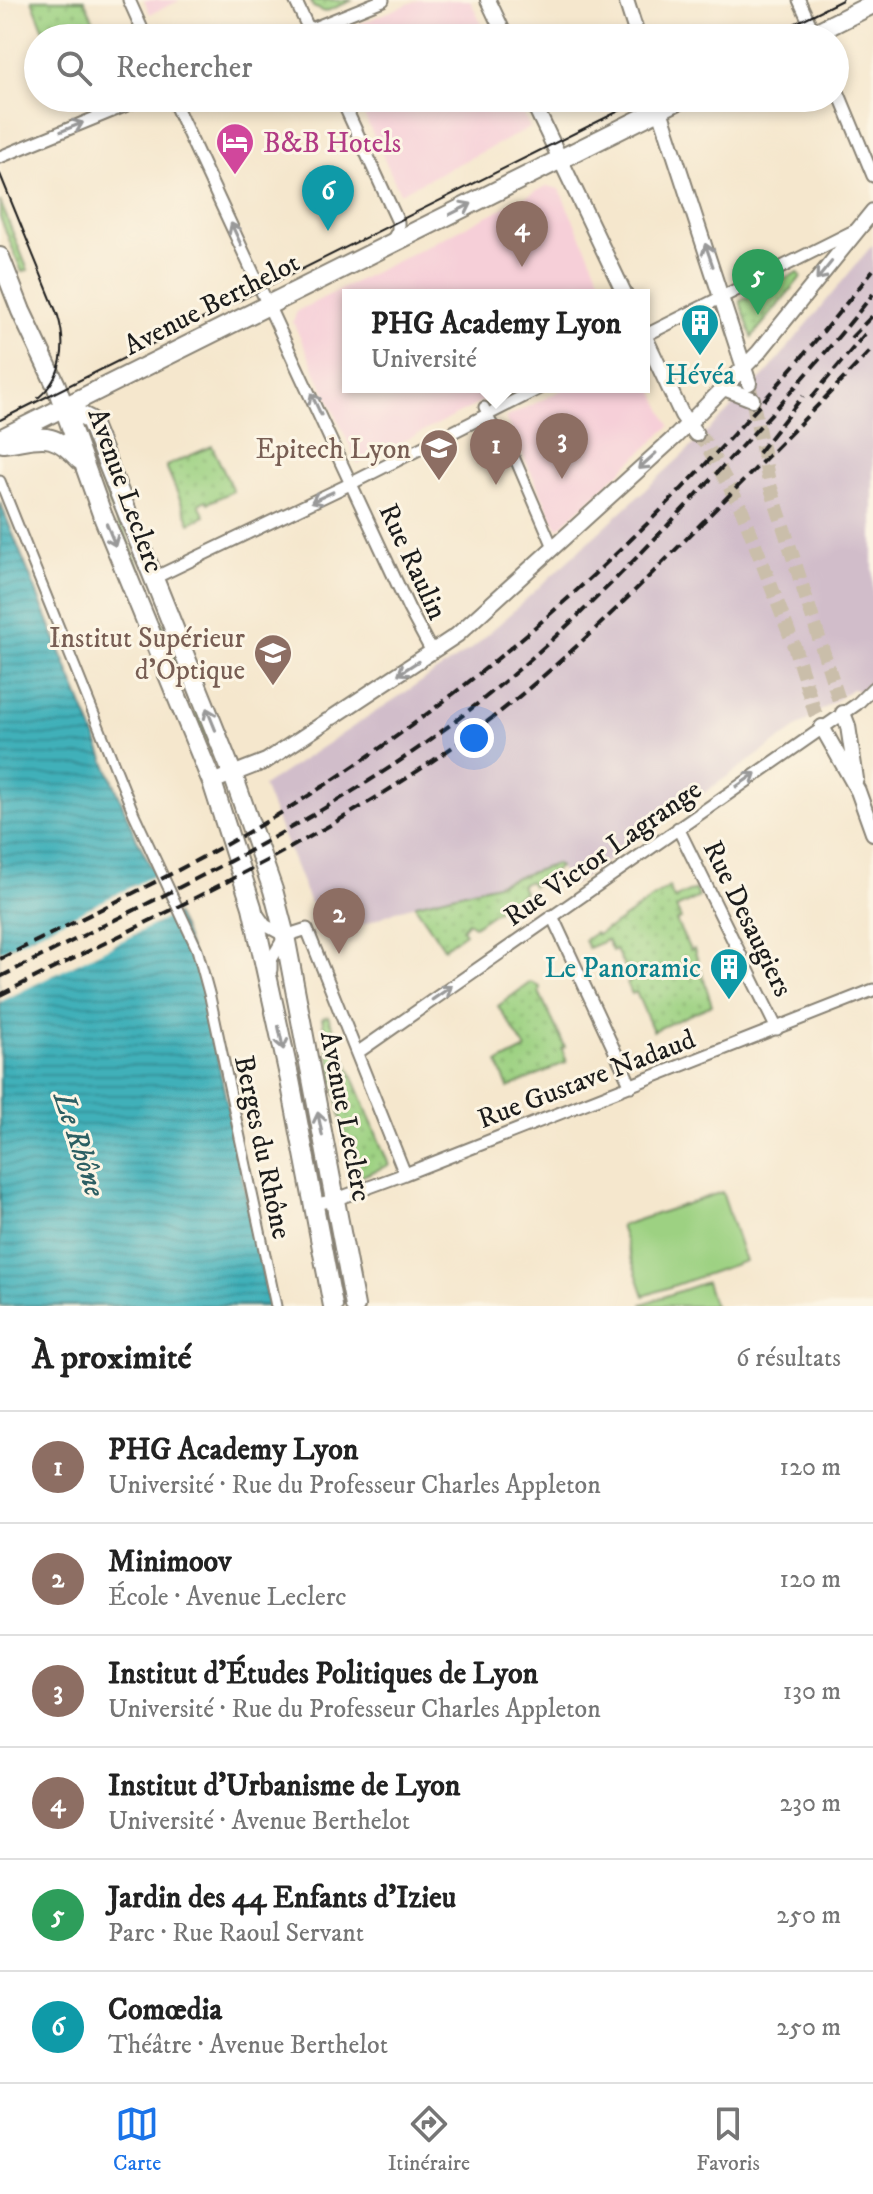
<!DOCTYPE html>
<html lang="fr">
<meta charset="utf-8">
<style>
body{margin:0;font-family:"IM FELL DW Pica",serif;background:#f2f2f2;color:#222}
.you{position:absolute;left:474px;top:738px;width:28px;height:28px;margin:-20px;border:6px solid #fff;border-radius:50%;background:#1a73e8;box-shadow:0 0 0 12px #1a73e833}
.badge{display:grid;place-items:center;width:52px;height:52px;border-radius:50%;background:#1a73e8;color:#fff;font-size:26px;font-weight:700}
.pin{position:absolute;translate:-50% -66px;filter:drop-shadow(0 2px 4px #0008)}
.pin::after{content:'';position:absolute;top:42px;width:28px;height:24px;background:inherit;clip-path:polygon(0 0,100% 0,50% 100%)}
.popup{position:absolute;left:342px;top:289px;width:308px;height:104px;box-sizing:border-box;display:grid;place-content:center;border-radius:0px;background:#fff;filter:drop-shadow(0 2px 6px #0005);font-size:26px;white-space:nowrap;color:#767676}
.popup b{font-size:30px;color:#222}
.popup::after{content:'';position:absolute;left:50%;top:100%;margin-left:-16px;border:16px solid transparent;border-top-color:#fff}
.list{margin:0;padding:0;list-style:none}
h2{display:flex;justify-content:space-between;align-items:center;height:104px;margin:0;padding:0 32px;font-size:34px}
h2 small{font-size:26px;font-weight:400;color:#767676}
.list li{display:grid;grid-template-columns:52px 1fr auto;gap:24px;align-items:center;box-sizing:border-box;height:112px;padding:0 32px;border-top:2px solid #e0e0e0}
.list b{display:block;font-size:30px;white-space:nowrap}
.list p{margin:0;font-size:26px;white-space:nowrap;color:#767676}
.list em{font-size:26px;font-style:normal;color:#767676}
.icon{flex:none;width:44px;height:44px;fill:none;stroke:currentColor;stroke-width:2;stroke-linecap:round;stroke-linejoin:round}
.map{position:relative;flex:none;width:873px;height:1306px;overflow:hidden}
.search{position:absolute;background:#fff;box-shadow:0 4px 12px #0003;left:24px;right:24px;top:24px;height:88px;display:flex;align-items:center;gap:20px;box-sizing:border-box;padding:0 28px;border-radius:44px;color:#767676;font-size:30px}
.sheet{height:776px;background:#fff}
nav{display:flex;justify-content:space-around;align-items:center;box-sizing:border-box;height:112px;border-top:2px solid #e0e0e0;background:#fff;font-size:22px;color:#767676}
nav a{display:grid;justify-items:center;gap:4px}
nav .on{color:#1a73e8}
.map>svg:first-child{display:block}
.built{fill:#f6cfd8}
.industrial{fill:#d1bdca}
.green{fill:url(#green-dots);stroke:#5c764f;stroke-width:2}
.pitch{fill:#9dd182;stroke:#5c764f;stroke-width:2}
.water{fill:url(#water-rules);stroke:#2e666a;stroke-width:2}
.pier{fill:#f5e7cd}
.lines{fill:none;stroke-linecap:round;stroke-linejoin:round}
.tertiary-tunnel{stroke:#cabeaa;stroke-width:14;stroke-dasharray:14 7;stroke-linecap:butt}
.pedestrian-casing{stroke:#888274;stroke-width:13}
.minor-casing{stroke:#888274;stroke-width:15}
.tertiary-casing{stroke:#888274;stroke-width:18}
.primary-casing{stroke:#888274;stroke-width:22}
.pedestrian{stroke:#fff;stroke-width:9}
.minor{stroke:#fff;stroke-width:11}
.tertiary{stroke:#fff;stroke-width:14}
.primary{stroke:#fff;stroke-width:18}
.tram{stroke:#1c1c1c;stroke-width:2}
.rail{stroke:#1c1c1c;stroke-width:4;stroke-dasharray:12 6;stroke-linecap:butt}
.oneway{stroke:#999}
.labels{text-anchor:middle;stroke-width:6;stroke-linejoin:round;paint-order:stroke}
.hotel-label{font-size:28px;fill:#b23c85;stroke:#fcf5e5;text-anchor:start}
.street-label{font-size:28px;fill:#1c1c1c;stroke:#fcf5e5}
.culture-label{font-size:28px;fill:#0d838f;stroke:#fcf5e5}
.education-label{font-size:28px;fill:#785e54;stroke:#fcf5e5;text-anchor:end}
.water-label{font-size:30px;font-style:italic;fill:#2c5f63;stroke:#fcf5e5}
</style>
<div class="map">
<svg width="873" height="1306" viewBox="0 0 873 1306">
<defs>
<pattern id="green-dots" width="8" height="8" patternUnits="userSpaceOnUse" patternTransform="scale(2)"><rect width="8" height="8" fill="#9dd182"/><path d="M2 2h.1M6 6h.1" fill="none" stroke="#87b370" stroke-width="1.8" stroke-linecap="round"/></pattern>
<pattern id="water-rules" width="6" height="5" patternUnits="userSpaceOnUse" patternTransform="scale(2)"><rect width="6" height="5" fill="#3fb0b9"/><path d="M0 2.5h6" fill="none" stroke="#348e96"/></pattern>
</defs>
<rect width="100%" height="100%" fill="#fcf5e5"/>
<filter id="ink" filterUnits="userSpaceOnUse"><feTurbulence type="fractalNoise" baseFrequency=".0125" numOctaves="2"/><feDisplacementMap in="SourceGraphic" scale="16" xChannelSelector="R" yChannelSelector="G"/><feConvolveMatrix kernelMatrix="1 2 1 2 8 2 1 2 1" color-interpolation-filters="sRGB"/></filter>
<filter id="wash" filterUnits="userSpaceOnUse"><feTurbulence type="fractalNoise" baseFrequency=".006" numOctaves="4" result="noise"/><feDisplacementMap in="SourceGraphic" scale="32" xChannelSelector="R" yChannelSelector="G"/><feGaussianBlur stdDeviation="1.8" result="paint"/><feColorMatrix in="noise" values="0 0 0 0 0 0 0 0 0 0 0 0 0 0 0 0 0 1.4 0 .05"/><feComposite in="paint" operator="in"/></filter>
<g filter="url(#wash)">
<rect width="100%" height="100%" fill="#f5e7cd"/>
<path class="built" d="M 144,0 L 178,0 L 179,1 L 150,14 Z
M 418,0 L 470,0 L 488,38 L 328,37 Z
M 356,98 L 516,98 L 530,128 L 400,193 Z
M 547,186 L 559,189 L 608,295 L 348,295 L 348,387 L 512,387 L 358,464 L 293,322 L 297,311 Z
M 644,371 L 670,426 L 558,529 L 505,418 L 568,387 L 644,387 Z"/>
<path class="industrial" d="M 873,244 L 873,679 L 860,691 L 852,689 L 573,885 L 556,864 L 493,885 L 401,909 L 338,935 L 327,906 L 322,907 L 310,903 L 263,786 L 474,647 L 685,453 L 767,373 Z"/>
<path class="green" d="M 32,0 L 84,0 L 102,38 L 47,38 Z
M 310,0 L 353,0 L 325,12 L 313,7 Z
M 0,201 L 28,270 L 22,272 L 0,217 Z
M 798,272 L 801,277 L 752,337 L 740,301 Z
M 83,429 L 217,755 L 213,757 L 79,430 Z
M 212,446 L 233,491 L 208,503 L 206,500 L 199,504 L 205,516 L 190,523 L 166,466 Z
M 556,864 L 559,867 L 532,886 L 529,881 L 521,885 L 524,892 L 474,926 L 468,922 L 462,929 L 465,933 L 444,948 L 416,907 L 416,904 L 493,885 Z
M 669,887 L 674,899 L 695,889 L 699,897 L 676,908 L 681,919 L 676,921 L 690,950 L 694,949 L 712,1005 L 653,1031 L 636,992 L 632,994 L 627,984 L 631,981 L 616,950 L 612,951 L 607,940 L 588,948 L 584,940 L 595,933 L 597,935 L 607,928 L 608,929 Z
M 531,982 L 540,987 L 539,992 L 565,1047 L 562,1049 L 567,1062 L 508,1088 L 498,1063 L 526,1049 L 498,1006 Z
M 328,1016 L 389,1165 L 362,1176 L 350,1167 L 322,1018 Z"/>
<path class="pitch" d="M 722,1192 L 745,1261 L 644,1296 L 620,1226 Z
M 706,1282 L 714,1306 L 643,1306 L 642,1304 Z"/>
<path class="water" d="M 0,502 L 135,835 L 182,928 L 201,979 L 269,1306 L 0,1306 Z"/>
<path class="pier" d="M 159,873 L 179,912 L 0,1002 L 0,952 Z"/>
</g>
<g filter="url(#ink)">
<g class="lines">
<path class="tertiary-tunnel" d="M 749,383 L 769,482 L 843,713
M 696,434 L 705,442 L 742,510 L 794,646 L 815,713 L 822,727"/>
<g class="pedestrian-casing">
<path id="pedestrian" d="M 484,407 L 491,422 L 512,452 L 553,547
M 0,481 L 134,814 L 197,949 L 210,997 L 276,1306"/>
</g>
<g class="minor-casing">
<path id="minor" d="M 129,0 L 146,38
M 295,0 L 313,38
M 799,0 L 816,37
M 289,38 L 383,0
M 835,84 L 873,176
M 172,98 L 409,609 L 432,652
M 341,98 L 398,222 L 398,230 L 391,243
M 0,157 L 144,98
M 644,336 L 854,231
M 154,578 L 352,483 L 542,387
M 678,828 L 777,1029
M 258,915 L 265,925 L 285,936
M 552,916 L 631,1086
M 271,970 L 271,960 L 285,936 L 307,929 L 405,1174
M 357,1053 L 857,704 L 873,688
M 313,1205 L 334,1200 L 405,1174 L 873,990"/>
</g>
<g class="tertiary-casing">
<path id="tertiary" d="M 488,0 L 506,38
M 626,0 L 638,38
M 531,98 L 625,295
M 656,98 L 749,383
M 644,335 L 682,415 L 696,434
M 724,388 L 752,399
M 843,713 L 848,726 L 856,779
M 333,717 L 457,635 L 676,436 L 759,352 L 873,211
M 822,727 L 858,791 L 873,833
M 212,782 L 266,761 L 327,721"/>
</g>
<g class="primary-casing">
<path id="primary" d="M 805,38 L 873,4
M 0,257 L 21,311 L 56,385 L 102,514 L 212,782 L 252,907 L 290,1080 L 333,1306
M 64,407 L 90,420 L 233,775 L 273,890 L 285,936 L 355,1306
M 0,439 L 683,98
M 3,443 C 42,438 51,429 80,460"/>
</g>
<use href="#pedestrian" class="pedestrian"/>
<use href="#minor" class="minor"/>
<use href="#tertiary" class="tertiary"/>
<use href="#primary" class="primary"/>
<path class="tram" d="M 766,38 L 842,0
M 0,174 L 58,316 C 67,346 63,377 38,398
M 0,420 L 645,98"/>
<path class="rail" d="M 851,338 L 873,315
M 811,398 L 865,334
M 758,453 L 803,396
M 0,959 C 92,913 185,870 274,817 C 508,676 704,484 873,270
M 0,977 C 133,910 270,847 395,764 C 508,689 605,593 697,494 C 758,429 818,364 873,294
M 0,995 C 157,916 318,844 461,741 C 547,680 621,605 695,530 C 754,470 814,410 873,348"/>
</g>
<defs><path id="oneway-shaft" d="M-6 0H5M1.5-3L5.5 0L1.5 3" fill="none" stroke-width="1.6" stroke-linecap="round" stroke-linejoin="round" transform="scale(2)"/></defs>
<g class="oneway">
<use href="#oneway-shaft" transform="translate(72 127) rotate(-22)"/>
<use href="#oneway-shaft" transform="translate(461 209) rotate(-27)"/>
<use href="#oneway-shaft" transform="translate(236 234) rotate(-115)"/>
<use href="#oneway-shaft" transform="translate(709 255) rotate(-109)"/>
<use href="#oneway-shaft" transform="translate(824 271) rotate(129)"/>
<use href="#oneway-shaft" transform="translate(316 404) rotate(-115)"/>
<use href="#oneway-shaft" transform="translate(647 461) rotate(138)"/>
<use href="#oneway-shaft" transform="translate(322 497) rotate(155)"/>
<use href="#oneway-shaft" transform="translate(111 535) rotate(68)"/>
<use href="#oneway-shaft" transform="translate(408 668) rotate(147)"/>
<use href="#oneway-shaft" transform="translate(211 719) rotate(-112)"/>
<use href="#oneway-shaft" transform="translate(746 780) rotate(-35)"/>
<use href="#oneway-shaft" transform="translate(442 993) rotate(-35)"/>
<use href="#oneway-shaft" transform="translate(281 1038) rotate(78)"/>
<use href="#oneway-shaft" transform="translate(320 1124) rotate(-101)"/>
</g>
</g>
<defs>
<g id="hotel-pin" transform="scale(2)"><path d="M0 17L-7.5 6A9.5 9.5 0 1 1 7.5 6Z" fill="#d1479c" stroke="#fcf5e5"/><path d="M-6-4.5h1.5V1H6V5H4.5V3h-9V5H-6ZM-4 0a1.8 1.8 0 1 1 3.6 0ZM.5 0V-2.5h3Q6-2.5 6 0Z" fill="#fff"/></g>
<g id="building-pin" transform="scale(2)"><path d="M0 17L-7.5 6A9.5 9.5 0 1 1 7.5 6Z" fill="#0f9aa8" stroke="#fcf5e5"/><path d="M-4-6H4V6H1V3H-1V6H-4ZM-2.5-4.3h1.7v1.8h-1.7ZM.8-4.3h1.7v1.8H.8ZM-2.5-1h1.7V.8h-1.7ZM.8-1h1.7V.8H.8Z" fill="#fff"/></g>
<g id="university-pin" transform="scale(2)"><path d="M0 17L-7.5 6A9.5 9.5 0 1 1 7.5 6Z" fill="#8d6e63" stroke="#fcf5e5"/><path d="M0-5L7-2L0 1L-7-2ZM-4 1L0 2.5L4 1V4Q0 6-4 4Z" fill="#fff"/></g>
</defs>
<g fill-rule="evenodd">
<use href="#hotel-pin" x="235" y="142"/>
<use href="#building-pin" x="700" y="323"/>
<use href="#university-pin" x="439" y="448"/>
<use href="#university-pin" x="273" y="653"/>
<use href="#building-pin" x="729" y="967"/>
</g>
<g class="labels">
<g class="hotel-label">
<text x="263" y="152">B&amp;B Hotels</text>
</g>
<g class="street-label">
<text transform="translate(211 303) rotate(-27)" y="10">Avenue Berthelot</text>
<text transform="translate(127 490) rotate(70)" y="10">Avenue Leclerc</text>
<text transform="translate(414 561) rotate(65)" y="10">Rue Raulin</text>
<text transform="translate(602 852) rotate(-35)" y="10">Rue Victor Lagrange</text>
<text transform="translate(749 918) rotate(64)" y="10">Rue Desaugiers</text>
<text transform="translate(586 1078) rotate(-21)" y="10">Rue Gustave Nadaud</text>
<text transform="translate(347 1116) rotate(79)" y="10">Avenue Leclerc</text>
<text transform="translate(264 1147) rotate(78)" y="10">Berges du Rhône</text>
</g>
<g class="culture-label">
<text x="700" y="384">Hévéa</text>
<text x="701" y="977" text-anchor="end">Le Panoramic</text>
</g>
<g class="education-label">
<text x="411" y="458">Epitech Lyon</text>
<text x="245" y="647">Institut Supérieur<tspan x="245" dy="32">d'Optique</tspan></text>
</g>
<g class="water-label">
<text transform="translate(80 1144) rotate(72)" y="10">Le Rhône</text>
</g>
</g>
</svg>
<div class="you"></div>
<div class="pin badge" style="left:496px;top:485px;background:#8d6e63">1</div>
<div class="popup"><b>PHG Academy Lyon</b>Université</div>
<div class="pin badge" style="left:339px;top:954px;background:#8d6e63">2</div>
<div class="pin badge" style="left:562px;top:479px;background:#8d6e63">3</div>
<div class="pin badge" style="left:522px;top:267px;background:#8d6e63">4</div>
<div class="pin badge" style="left:758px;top:315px;background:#2e9e5b">5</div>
<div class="pin badge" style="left:328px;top:231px;background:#0f9aa8">6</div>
<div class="search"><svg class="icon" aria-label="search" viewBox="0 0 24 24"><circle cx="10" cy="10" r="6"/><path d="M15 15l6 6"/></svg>Rechercher</div>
</div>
<section class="sheet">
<h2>À proximité<small>6 résultats</small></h2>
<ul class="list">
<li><span class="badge" style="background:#8d6e63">1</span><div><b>PHG Academy Lyon</b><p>Université · Rue du Professeur Charles Appleton</p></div><em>120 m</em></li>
<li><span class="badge" style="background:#8d6e63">2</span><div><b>Minimoov</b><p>École · Avenue Leclerc</p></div><em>120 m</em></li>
<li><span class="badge" style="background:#8d6e63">3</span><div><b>Institut d'Études Politiques de Lyon</b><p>Université · Rue du Professeur Charles Appleton</p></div><em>130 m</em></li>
<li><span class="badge" style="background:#8d6e63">4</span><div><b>Institut d'Urbanisme de Lyon</b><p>Université · Avenue Berthelot</p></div><em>230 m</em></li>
<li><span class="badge" style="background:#2e9e5b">5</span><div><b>Jardin des 44 Enfants d'Izieu</b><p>Parc · Rue Raoul Servant</p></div><em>250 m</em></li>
<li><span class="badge" style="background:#0f9aa8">6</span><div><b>Comœdia</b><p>Théâtre · Avenue Berthelot</p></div><em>250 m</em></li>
</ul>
</section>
<nav>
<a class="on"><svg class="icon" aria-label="map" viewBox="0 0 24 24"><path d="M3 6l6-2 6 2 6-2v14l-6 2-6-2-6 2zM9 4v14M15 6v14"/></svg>Carte</a>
<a><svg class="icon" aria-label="directions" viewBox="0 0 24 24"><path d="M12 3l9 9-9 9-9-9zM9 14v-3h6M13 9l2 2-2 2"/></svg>Itinéraire</a>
<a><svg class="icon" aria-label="saved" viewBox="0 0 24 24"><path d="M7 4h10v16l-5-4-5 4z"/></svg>Favoris</a>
</nav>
